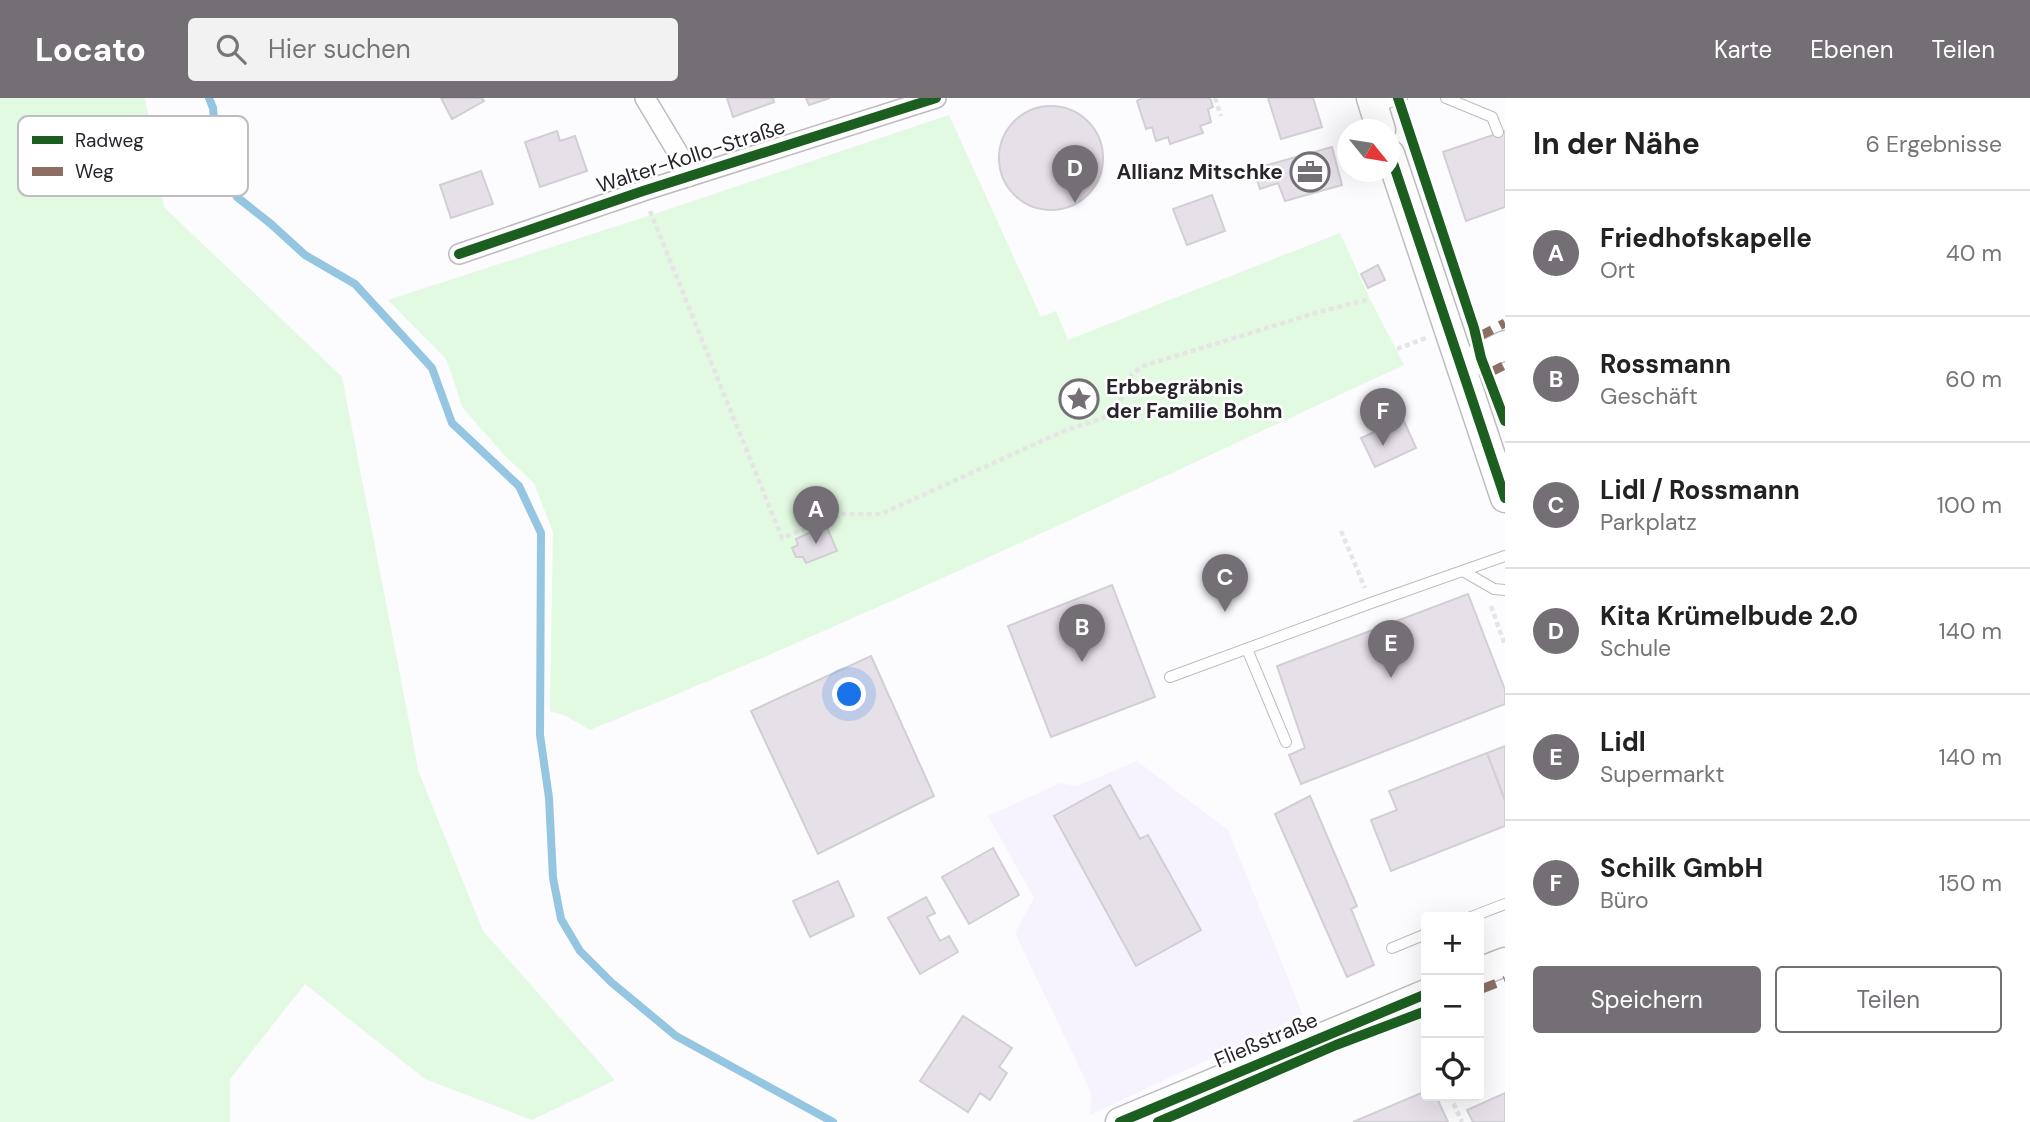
<!DOCTYPE html>
<html lang="de">
<meta charset="utf-8">
<style>
body{margin:0;font-family:"DM Sans",sans-serif;background:#f2f2f2;color:#222}
.controls{position:absolute;right:21px;bottom:21px;display:grid;overflow:hidden;border-radius:7px;box-shadow:0 7px 28px #0002}
.controls button{width:63px;height:63px;display:grid;place-items:center;padding:0;border:0;border-bottom:2px solid #e0e0e0;background:#fff;color:#222;font:35px sans-serif}
.compass{position:absolute;left:1337px;top:21px;width:63px;height:63px;border-radius:50%;background:#fff;box-shadow:0 7px 28px #0002;rotate:120deg}
.you{position:absolute;left:850px;top:597px;width:24px;height:24px;margin:-18px;border:5px solid #fff;border-radius:50%;background:#1a73e8;box-shadow:0 0 0 10px #1a73e833}
.badge{display:grid;place-items:center;width:46px;height:46px;border-radius:50%;background:#736f75;color:#fff;font-size:23px;font-weight:700}
.pin{position:absolute;translate:-50% -58px;filter:drop-shadow(0 2px 4px #0008)}
.pin::after{content:'';position:absolute;top:37px;width:24px;height:21px;background:inherit;clip-path:polygon(0 0,100% 0,50% 100%)}
.list{margin:0;padding:0;list-style:none}
h2{display:flex;justify-content:space-between;align-items:center;height:91px;margin:0;padding:0 28px;font-size:30px}
h2 small{font-size:23px;font-weight:400;color:#767676}
.list li{display:grid;grid-template-columns:46px 1fr auto;gap:21px;align-items:center;box-sizing:border-box;height:126px;padding:0 28px;border-top:2px solid #e0e0e0}
.list b{display:block;font-size:26px;white-space:nowrap}
.list p{margin:0;font-size:23px;white-space:nowrap;color:#767676}
.list em{font-size:23px;font-style:normal;color:#767676}
.actions{display:flex;gap:14px;padding:21px 28px}
.actions a{flex:1;padding:16px 0;border:2px solid #736f75;border-radius:7px;text-align:center;font-size:24px;color:#736f75}
.actions .main{background:#736f75;color:#fff}
.icon{flex:none;width:38px;height:38px;fill:none;stroke:currentColor;stroke-width:2;stroke-linecap:round;stroke-linejoin:round}
.map{position:relative;flex:none;width:1505px;height:1024px;overflow:hidden}
header{display:flex;align-items:center;gap:42px;box-sizing:border-box;height:98px;padding:0 35px;background:#736f75;color:#fff}
header strong{font-size:33px}
nav{display:flex;gap:38px;margin-inline-start:auto;font-size:24px}
.search{width:490px;height:63px;background:#f2f2f2;display:flex;align-items:center;gap:18px;box-sizing:border-box;padding:0 24px;border-radius:7px;color:#767676;font-size:26px}
main{display:flex}
aside{flex:1;background:#fff}
.map>svg:first-child{display:block}
.industrial{fill:#f7f3fe}
.green{fill:#e2f9e2}
.lines{fill:none;stroke-linecap:round;stroke-linejoin:round}
.stream{stroke:#94c6e2;stroke-width:8}
.building{fill:#e6e1e9;stroke:#d2cfd4;stroke-width:2}
.lane-casing{stroke:#bdbbbf;stroke-width:12}
.street-casing{stroke:#bdbbbf;stroke-width:22}
.secondary-casing{stroke:#bdbbbf;stroke-width:31}
.path{stroke:#e5e5e5;stroke-width:4.5;stroke-dasharray:5 3.5;stroke-linecap:butt}
.lane{stroke:#fffeff;stroke-width:10}
.street{stroke:#fffeff;stroke-width:19}
.secondary{stroke:#fffeff;stroke-width:28}
.quiet{stroke:#8d6e63;stroke-width:9;stroke-dasharray:18 9;stroke-linecap:butt}
.cycleway-casing{stroke:#fff;stroke-width:15}
.cycleway{stroke:#1b5e20;stroke-width:10}
.labels{text-anchor:middle;stroke-width:5;stroke-linejoin:round;paint-order:stroke}
.street-label{font-size:21px;fill:#29242c;stroke:#fff}
.poi-label{font-size:21px;font-weight:bold;fill:#29242c;stroke:#fff;text-anchor:end}
.key{fill:#fff;stroke:#bfbdc0;stroke-width:2}
.key-label{font-size:19px;fill:#29242c}
</style>
<header>
<strong>Locato</strong>
<div class="search"><svg class="icon" aria-label="search" viewBox="0 0 24 24"><circle cx="10" cy="10" r="6"/><path d="M15 15l6 6"/></svg>Hier suchen</div>
<nav><a>Karte</a><a>Ebenen</a><a>Teilen</a></nav>
</header>
<main>
<div class="map">
<svg width="1505" height="1024" viewBox="0 0 1505 1024">
<rect width="100%" height="100%" fill="#fcfbfd"/>
<path class="industrial" d="M 1137,663 L 1228,732 L 1303,917 L 1090,1017 L 1091,994 L 1015,835 L 1034,800 L 988,718 L 1060,685 L 1077,688 Z"/>
<path class="green" d="M 0,0 L 145,0 L 164,109 L 342,279 L 419,675 L 483,833 L 615,982 L 532,1022 L 425,981 L 305,886 L 230,981 L 230,1024 L 0,1024 Z
M 949,17 L 1041,219 L 1056,213 L 1068,242 L 1340,135 L 1370,201 L 1404,267 C 1134,392 866,520 590,632 L 566,618 L 550,613 L 553,434 L 534,385 L 505,358 L 463,310 L 446,261 L 388,202 L 651,117 Z"/>
<g class="lines">
<path class="stream" d="M 209,0 L 213,10 L 218,65 L 237,99 L 271,126 L 305,157 L 355,186 L 432,270 L 452,325 L 519,388 L 541,435 L 540,637 L 549,700 L 553,780 L 561,821 L 580,853 L 611,884 L 676,938 L 833,1024"/>
</g>
<path class="building" d="M 441,0 L 482,0 L 484,3 L 452,21 Z
M 727,0 L 773,0 L 774,4 L 733,19 Z
M 806,0 L 830,0 L 809,7 Z
M 1210,0 L 1213,9 L 1208,11 L 1211,24 L 1200,28 L 1203,35 L 1170,46 L 1168,39 L 1156,43 L 1152,29 L 1146,31 L 1137,3 L 1142,0 Z
M 1268,0 L 1313,0 L 1322,29 L 1281,41 Z
M999 60a52 52 0 1 1 104 0a52 52 0 1 1-104 0Z
M 557,33 L 560,43 L 575,38 L 587,73 L 540,89 L 525,44 Z
M 1505,33 L 1505,109 L 1466,123 L 1443,54 Z
M 1332,49 L 1342,87 L 1285,103 L 1278,85 L 1260,91 L 1253,71 Z
M 481,73 L 493,106 L 451,120 L 440,87 Z
M 1212,97 L 1225,133 L 1187,147 L 1173,111 Z
M 1378,167 L 1385,182 L 1368,190 L 1361,176 Z
M 1403,321 L 1416,350 L 1375,369 L 1361,340 Z
M 826,427 L 837,453 L 806,465 L 803,459 L 796,459 L 792,450 L 798,447 L 796,441 Z
M 1112,487 L 1155,599 L 1051,639 L 1008,528 Z
M 1468,496 L 1505,592 L 1505,606 L 1301,686 L 1289,657 L 1305,650 L 1277,568 Z
M 871,558 L 934,698 L 818,756 L 751,613 Z
M 1505,648 L 1505,702 L 1487,655 Z
M 1487,655 L 1505,703 L 1505,728 L 1391,773 L 1371,722 L 1397,712 L 1389,693 Z
M 1110,687 L 1140,741 L 1148,737 L 1201,832 L 1136,868 L 1054,718 Z
M 1310,698 L 1357,808 L 1351,811 L 1374,867 L 1347,879 L 1275,716 Z
M 993,750 L 1019,797 L 969,826 L 942,779 Z
M 838,783 L 854,818 L 810,839 L 793,803 Z
M 926,799 L 935,815 L 927,819 L 940,843 L 949,838 L 958,854 L 920,876 L 888,820 Z
M 963,918 L 1012,950 L 999,969 L 1007,975 L 990,1002 L 980,995 L 968,1014 L 920,983 Z
M 1426,993 L 1426,998 L 1436,998 L 1448,1024 L 1353,1024 Z
M 1505,995 L 1505,1024 L 1473,1024 L 1467,1012 Z"/>
<g class="lines">
<g class="lane-casing">
<path id="lane" d="M 1446,0 L 1492,19 L 1498,34
M 1376,9 L 1402,0
M 1463,473 L 1494,491 L 1505,492
M 1247,551 L 1286,644
M 1170,579 L 1371,505 L 1505,458
M 1471,819 L 1505,806
M 1392,850 L 1426,836"/>
</g>
<g class="street-casing">
<path id="street" d="M 645,0 L 681,60 L 688,79
M 459,156 L 643,93 L 936,0"/>
</g>
<g class="secondary-casing">
<path id="secondary" d="M 1371,0 L 1381,32
M 1390,56 L 1505,400
M 1461,269 L 1505,247
M 1479,874 L 1505,864
M 1120,1024 L 1426,896"/>
</g>
<path class="path" d="M 1215,0 L 1221,18
M 650,113 L 782,440 L 842,416 L 881,416 L 1066,332 L 1103,320 L 1118,308 L 1132,276 L 1143,268 L 1322,213 L 1370,201
M 1397,251 L 1426,240
M 1341,433 L 1365,490
M 1491,508 L 1505,547
M 1450,998 L 1462,1024"/>
<use href="#lane" class="lane"/>
<use href="#street" class="street"/>
<use href="#secondary" class="secondary"/>
<path class="quiet" d="M 1476,240 L 1505,225
M 1487,276 L 1505,267
M 1479,892 L 1505,882"/>
<g class="cycleway-casing">
<path id="cycleway" d="M 1398,0 L 1474,230 L 1481,260 L 1505,323
M 1390,56 L 1505,400
M 459,156 L 643,93 L 936,0
M 1120,1024 L 1426,896
M 1158,1024 L 1336,947 L 1426,913"/>
</g>
<use href="#cycleway" class="cycleway"/>
</g>
<defs>
<g id="office-ring" transform="scale(2.0125)"><circle r="9.5" fill="#fff" stroke="#736f75" stroke-width="1.5"/><path d="M-6-3h4V-5.5h4V-3h4V5H-6ZM-1-4.5V-3h2v-1.5ZM-6 0V1H6V0Z" fill="#736f75"/></g>
<g id="sight-ring" transform="scale(2.0125)"><circle r="9.5" fill="#fff" stroke="#736f75" stroke-width="1.5"/><path d="M0-6L1.8-2.2L6-1.7L2.9 1.2L3.7 5.4L0 3.3L-3.7 5.4L-2.9 1.2L-6-1.7L-1.8-2.2Z" fill="#736f75"/></g>
</defs>
<g fill-rule="evenodd">
<use href="#office-ring" x="1310" y="74"/>
<use href="#sight-ring" x="1079" y="301"/>
</g>
<g class="labels">
<g class="street-label">
<text transform="translate(691 58) rotate(-18)" y="7">Walter-Kollo-Straße</text>
<text transform="translate(1266 942) rotate(-23)" y="7">Fließstraße</text>
</g>
<g class="poi-label">
<text x="1283" y="81">Allianz Mitschke</text>
<text x="1106" y="296" text-anchor="start">Erbbegräbnis<tspan x="1106" dy="24">der Familie Bohm</tspan></text>
</g>
</g>
<rect x="18" y="18" width="230" height="80" rx="10" class="key"/>
<rect x="32" y="38" width="31" height="8" fill="#1b5e20"/>
<rect x="32" y="69" width="31" height="9" fill="#8d6e63"/>
<g class="key-label">
<text x="75" y="49">Radweg</text>
<text x="75" y="80">Weg</text>
</g>
</svg>
<div class="controls">
<button>+</button>
<button>−</button>
<button><svg class="icon" aria-label="locate" viewBox="0 0 24 24"><circle cx="12" cy="12" r="6"/><path d="M12 2v4M12 18v4M2 12h4M18 12h4"/></svg></button>
</div>
<svg class="compass" viewBox="-18 -18 36 36"><path d="M0-13l5 13h-10z" fill="#e53935"/><path d="M0 13l5-13h-10z" fill="#767676"/></svg>
<div class="you"></div>
<div class="pin badge" style="left:816px;top:446px">A</div>
<div class="pin badge" style="left:1082px;top:564px">B</div>
<div class="pin badge" style="left:1225px;top:514px">C</div>
<div class="pin badge" style="left:1075px;top:105px">D</div>
<div class="pin badge" style="left:1391px;top:580px">E</div>
<div class="pin badge" style="left:1383px;top:348px">F</div>
</div>
<aside>
<h2>In der Nähe<small>6 Ergebnisse</small></h2>
<ul class="list">
<li><span class="badge">A</span><div><b>Friedhofskapelle</b><p>Ort</p></div><em>40 m</em></li>
<li><span class="badge">B</span><div><b>Rossmann</b><p>Geschäft</p></div><em>60 m</em></li>
<li><span class="badge">C</span><div><b>Lidl / Rossmann</b><p>Parkplatz</p></div><em>100 m</em></li>
<li><span class="badge">D</span><div><b>Kita Krümelbude 2.0</b><p>Schule</p></div><em>140 m</em></li>
<li><span class="badge">E</span><div><b>Lidl</b><p>Supermarkt</p></div><em>140 m</em></li>
<li><span class="badge">F</span><div><b>Schilk GmbH</b><p>Büro</p></div><em>150 m</em></li>
</ul>
<div class="actions"><a class="main">Speichern</a><a>Teilen</a></div>
</aside>
</main>
